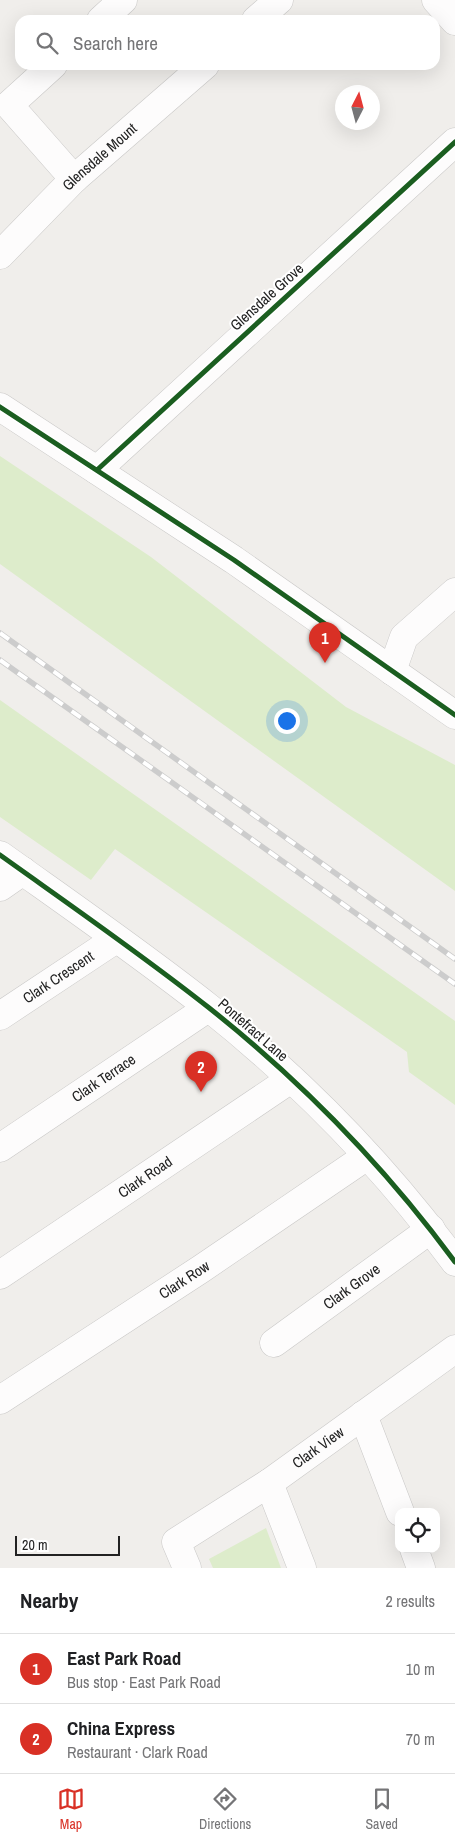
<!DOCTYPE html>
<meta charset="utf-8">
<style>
body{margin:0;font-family:"Archivo Narrow",sans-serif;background:#f6f6f6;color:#202124}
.controls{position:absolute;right:15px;bottom:15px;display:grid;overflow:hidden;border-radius:10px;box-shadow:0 5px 20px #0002}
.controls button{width:45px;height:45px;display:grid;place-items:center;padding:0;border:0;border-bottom:1px solid #e0e0e0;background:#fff;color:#202124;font:25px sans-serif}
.compass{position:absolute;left:335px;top:85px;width:45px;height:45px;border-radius:50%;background:#fff;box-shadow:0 5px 20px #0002;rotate:6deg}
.scale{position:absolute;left:15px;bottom:12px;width:105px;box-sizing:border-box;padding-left:5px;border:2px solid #222;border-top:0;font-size:14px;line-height:18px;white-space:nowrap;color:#222;-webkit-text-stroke:4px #fff;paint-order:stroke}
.you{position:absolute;left:286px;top:720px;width:18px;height:18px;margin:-12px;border:4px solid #fff;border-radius:50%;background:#1a73e8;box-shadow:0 0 0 8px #1a73e833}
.badge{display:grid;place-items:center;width:32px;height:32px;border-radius:50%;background:#d93025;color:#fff;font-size:16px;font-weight:700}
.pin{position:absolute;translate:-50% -41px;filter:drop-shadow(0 1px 2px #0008)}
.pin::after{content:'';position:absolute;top:26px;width:18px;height:15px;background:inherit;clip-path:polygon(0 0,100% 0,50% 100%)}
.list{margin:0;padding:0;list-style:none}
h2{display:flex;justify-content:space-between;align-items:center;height:65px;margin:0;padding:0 20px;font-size:21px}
h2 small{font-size:16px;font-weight:400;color:#757577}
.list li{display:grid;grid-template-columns:32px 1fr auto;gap:15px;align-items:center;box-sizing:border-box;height:70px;padding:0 20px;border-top:1px solid #e0e0e0}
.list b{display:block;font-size:19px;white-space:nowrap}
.list p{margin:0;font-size:16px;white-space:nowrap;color:#757577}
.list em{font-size:16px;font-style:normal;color:#757577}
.icon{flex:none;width:28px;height:28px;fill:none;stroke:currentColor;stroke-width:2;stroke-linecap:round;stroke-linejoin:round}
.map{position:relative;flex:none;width:455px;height:1568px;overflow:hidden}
.search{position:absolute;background:#fff;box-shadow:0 5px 20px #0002;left:15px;right:15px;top:15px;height:55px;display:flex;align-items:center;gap:12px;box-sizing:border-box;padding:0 18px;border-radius:15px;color:#757577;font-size:19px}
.sheet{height:205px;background:#fff}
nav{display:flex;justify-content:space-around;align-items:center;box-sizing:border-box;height:70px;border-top:1px solid #e0e0e0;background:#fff;font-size:14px;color:#757577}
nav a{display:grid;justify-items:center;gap:2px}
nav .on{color:#d93025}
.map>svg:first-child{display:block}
.grass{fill:#ddeccb}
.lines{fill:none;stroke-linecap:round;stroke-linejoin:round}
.minor-casing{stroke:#c9c8c7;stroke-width:29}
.minor{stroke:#fdfcfc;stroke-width:28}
.rail-casing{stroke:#ccc;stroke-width:5.5}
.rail{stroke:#fff;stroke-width:4;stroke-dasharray:11;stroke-linecap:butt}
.cycleway-casing{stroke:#fff;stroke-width:8}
.cycleway{stroke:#1b5e20;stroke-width:5}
.labels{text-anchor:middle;stroke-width:4;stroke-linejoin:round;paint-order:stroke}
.street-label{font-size:15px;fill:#222;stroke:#fff}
</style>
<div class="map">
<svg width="455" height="1568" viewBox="0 0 455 1568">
<rect width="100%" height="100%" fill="#f0eeeb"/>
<path class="grass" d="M 0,456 L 151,557 L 346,707 L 455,765 L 455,891 L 0,564 Z
M 0,700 L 455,1021 L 455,1105 L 409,1072 L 407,1052 L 115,849 L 91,880 L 0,817 Z
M 266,1528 L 281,1568 L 213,1568 L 209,1559 Z"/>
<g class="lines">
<g class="minor-casing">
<g id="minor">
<path d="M 436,0 L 455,21"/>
<path d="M 101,20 L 123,0"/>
<path d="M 256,20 L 279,0"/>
<path d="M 53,65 L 9,105 L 74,179"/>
<path id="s1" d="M 0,255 L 74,179 L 205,65"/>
<path d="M 0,407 L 234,560 L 455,715"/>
<path d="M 97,470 L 455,142"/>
<path d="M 392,671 L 404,637 L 455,592"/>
<path d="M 0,855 C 70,905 141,954 208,1007 C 300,1080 385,1167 455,1262"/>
<path d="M 0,887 L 23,871"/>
<path id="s2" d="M 0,1016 L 116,939"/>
<path id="s3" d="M 0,1148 L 208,1008"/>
<path id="s4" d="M 0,1275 L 291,1079"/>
<path id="s5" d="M 274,1343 L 431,1229"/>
<path id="s6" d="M 0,1400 L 201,1269 L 367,1156"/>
<path d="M 363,1415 L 400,1512"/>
<path d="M 269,1483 L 302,1568"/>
<path d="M 414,1549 L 421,1568"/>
<path id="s7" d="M 187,1568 L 176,1542 L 269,1483 L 455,1349"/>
</g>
</g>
<use href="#minor" class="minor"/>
<g class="rail-casing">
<path id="rail" d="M 0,633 L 455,959
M 0,660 L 455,984"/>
</g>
<use href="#rail" class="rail"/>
<g class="cycleway-casing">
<path id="cycleway" d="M 0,407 L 234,560 L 455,715
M 97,470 L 455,142
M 0,855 C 70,905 141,954 208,1007 C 300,1080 385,1167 455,1262"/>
</g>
<use href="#cycleway" class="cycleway"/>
</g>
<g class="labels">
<g class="street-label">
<text dy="5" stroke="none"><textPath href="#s1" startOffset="140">Glensdale Mount</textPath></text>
<text transform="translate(267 297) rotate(-42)" y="5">Glensdale Grove</text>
<text dy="5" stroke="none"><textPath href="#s2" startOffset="70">Clark Crescent</textPath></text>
<text transform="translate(253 1030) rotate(41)" y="5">Pontefract Lane</text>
<text dy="5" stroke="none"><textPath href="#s3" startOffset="125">Clark Terrace</textPath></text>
<text dy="5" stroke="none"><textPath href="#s4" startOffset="175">Clark Road</textPath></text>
<text dy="5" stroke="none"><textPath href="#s6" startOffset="220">Clark Row</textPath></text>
<text dy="5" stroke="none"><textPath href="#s5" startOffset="96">Clark Grove</textPath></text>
<text dy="5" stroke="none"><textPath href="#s7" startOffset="199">Clark View</textPath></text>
</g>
</g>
</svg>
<div class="controls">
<button><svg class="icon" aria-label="locate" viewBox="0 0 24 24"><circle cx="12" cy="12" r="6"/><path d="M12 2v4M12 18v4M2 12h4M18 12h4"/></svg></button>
</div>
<svg class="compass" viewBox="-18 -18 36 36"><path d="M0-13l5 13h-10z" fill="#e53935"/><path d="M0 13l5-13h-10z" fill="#757577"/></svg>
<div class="scale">20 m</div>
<div class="you"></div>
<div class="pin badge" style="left:325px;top:663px">1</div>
<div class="pin badge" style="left:201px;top:1092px">2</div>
<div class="search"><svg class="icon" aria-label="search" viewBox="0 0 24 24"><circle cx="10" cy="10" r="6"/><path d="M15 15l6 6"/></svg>Search here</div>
</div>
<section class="sheet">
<h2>Nearby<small>2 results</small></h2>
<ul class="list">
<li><span class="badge">1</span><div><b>East Park Road</b><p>Bus stop · East Park Road</p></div><em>10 m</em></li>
<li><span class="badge">2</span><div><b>China Express</b><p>Restaurant · Clark Road</p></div><em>70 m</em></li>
</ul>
</section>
<nav>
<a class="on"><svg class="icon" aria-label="map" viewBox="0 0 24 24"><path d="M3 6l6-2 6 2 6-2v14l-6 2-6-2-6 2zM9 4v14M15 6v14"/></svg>Map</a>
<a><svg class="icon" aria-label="directions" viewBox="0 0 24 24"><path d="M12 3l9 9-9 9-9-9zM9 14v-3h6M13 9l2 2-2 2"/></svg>Directions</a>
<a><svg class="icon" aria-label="saved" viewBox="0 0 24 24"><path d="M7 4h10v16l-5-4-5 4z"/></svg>Saved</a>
</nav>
